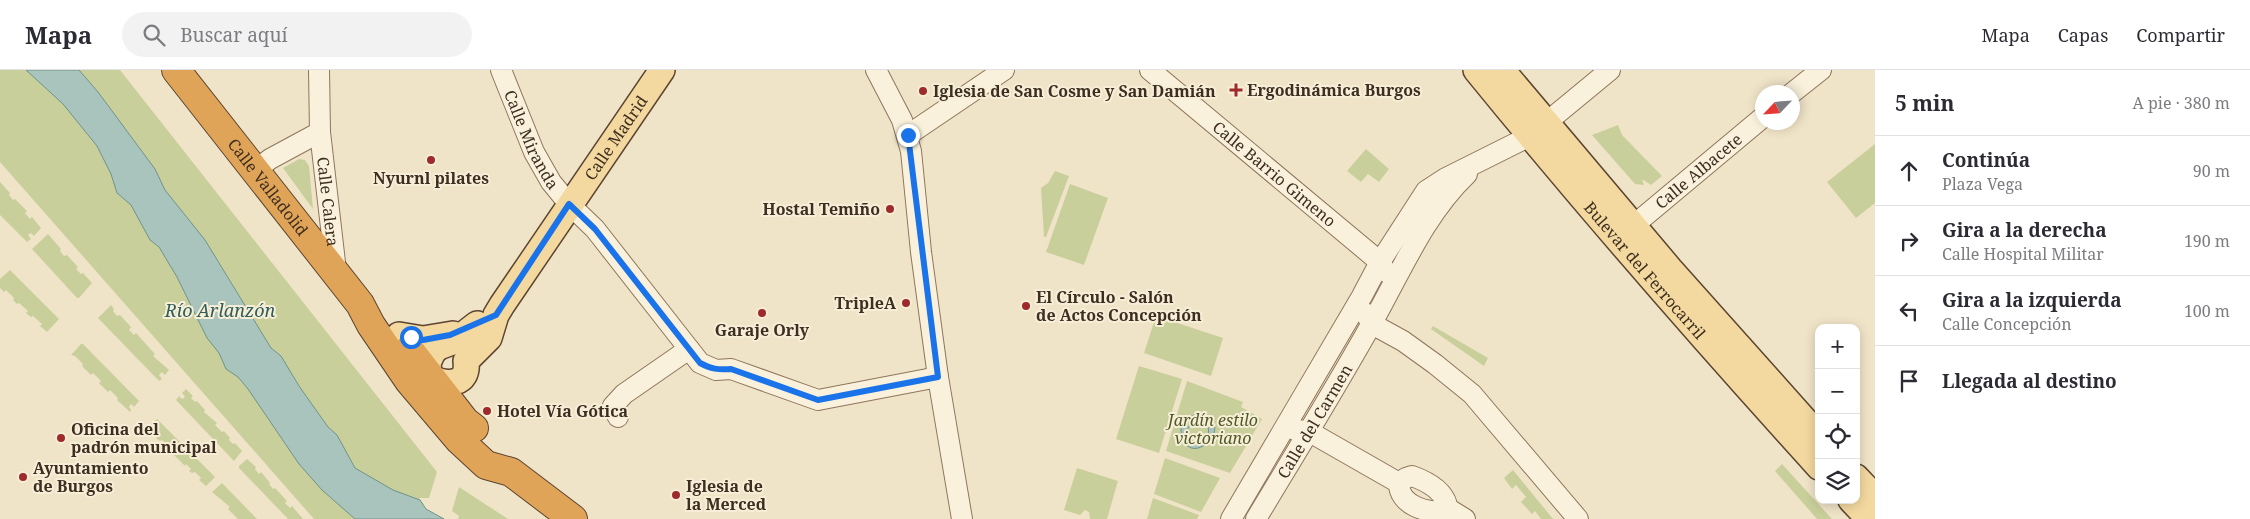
<!DOCTYPE html>
<html lang="es">
<meta charset="utf-8">
<style>
body{margin:0;font-family:"Noto Serif",serif;background:#f2f2f3;color:#2b2b33}
.controls{position:absolute;right:15px;bottom:15px;display:grid;overflow:hidden;border-radius:10px;box-shadow:0 2px 12px #0003}
.controls button{width:45px;height:45px;display:grid;place-items:center;padding:0;border:0;border-bottom:1px solid #e1e1e2;background:#fff;color:#2b2b33;font:25px sans-serif}
.compass{position:absolute;left:1755px;top:15px;width:45px;height:45px;border-radius:50%;background:#fff;box-shadow:0 2px 12px #0003;rotate:244deg}
.stop{position:absolute;width:15px;height:15px;margin:-11px;border:4px solid #1a73e8;border-radius:50%;background:#fff}
.stop.end{background:#1a73e8;border-color:#fff;box-shadow:0 1px 5px #0008}
.list{margin:0;padding:0;list-style:none}
h2{display:flex;justify-content:space-between;align-items:center;height:65px;margin:0;padding:0 20px;font-size:21px}
h2 small{font-size:16px;font-weight:400;color:#7c7c81}
.list li{display:grid;grid-template-columns:32px 1fr auto;gap:15px;align-items:center;box-sizing:border-box;height:70px;padding:0 20px;border-top:1px solid #e1e1e2}
.list b{display:block;font-size:19px;white-space:nowrap}
.list p{margin:0;font-size:16px;white-space:nowrap;color:#7c7c81}
.list em{font-size:16px;font-style:normal;color:#7c7c81}
.icon{flex:none;width:28px;height:28px;fill:none;stroke:currentColor;stroke-width:2;stroke-linecap:round;stroke-linejoin:round}
.map{position:relative;flex:none;width:1875px;height:449px;overflow:hidden}
header{display:flex;align-items:center;gap:30px;box-sizing:border-box;height:70px;padding:0 25px;background:#fff;border-bottom:1px solid #e1e1e2}
header strong{font-size:24px}
nav{display:flex;gap:28px;margin-inline-start:auto;font-size:18px}
.search{width:350px;height:45px;background:#f2f2f3;display:flex;align-items:center;gap:12px;box-sizing:border-box;padding:0 18px;border-radius:28px;color:#7c7c81;font-size:19px}
main{display:flex}
aside{flex:1;background:#fff}
.map>svg:first-child{display:block}
.green{fill:#c9cf9b}
.water{fill:#a9c4bc;stroke:#6f938a;fill-rule:evenodd}
.lines{fill:none;stroke-linecap:round;stroke-linejoin:round}
.minor-casing{stroke:#8d765c;stroke-width:22}
.major-casing{stroke:#5b4430;stroke-width:28}
.highway-casing{stroke:#5b4430;stroke-width:30}
.minor{stroke:#faf1dc;stroke-width:20}
.major{stroke:#f3d9a0;stroke-width:25}
.highway{stroke:#e0a458;stroke-width:28}
.route{stroke:#1a73e8;stroke-width:6}
.poi-dot{fill:#9e2a2b;stroke:#f7eed8;stroke-width:2}
.labels{text-anchor:middle;stroke-width:4;stroke-linejoin:round;paint-order:stroke}
.poi-label{font-size:16px;font-weight:bold;fill:#3d2e20;stroke:#f7eed8;text-anchor:start}
.street-label{font-size:16px;fill:#3d2e20;stroke:#f7eed8}
.park-label{font-size:16px;font-style:italic;fill:#4d5a26;stroke:#f7eed8}
.water-label{font-size:18px;font-style:italic;fill:#2f5d5a;stroke:#f7eed8}
</style>
<header>
<strong>Mapa</strong>
<div class="search"><svg class="icon" aria-label="search" viewBox="0 0 24 24"><circle cx="10" cy="10" r="6"/><path d="M15 15l6 6"/></svg>Buscar aquí</div>
<nav><a>Mapa</a><a>Capas</a><a>Compartir</a></nav>
</header>
<main>
<div class="map">
<svg width="1875" height="449" viewBox="0 0 1875 449">
<rect width="100%" height="100%" fill="#f0e4c8"/>
<path class="green" d="M 0,0 L 120,0 L 437,402 L 429,428 L 419,428 L 426,439 L 423,449 L 314,449 L 0,92 Z
M 1618,55 L 1622,65 L 1662,106 L 1651,115 L 1642,109 L 1644,115 L 1635,114 L 1592,65 Z
M 1875,74 L 1875,133 L 1856,148 L 1827,112 Z
M 1366,79 L 1389,99 L 1379,112 L 1368,104 L 1361,112 L 1347,101 Z
M 299,89 L 305,90 L 309,96 L 313,139 L 283,98 Z
M 1055,101 L 1069,106 L 1046,167 L 1044,167 L 1041,118 L 1048,113 Z
M 0,112 L 10,123 L 9,125 L 13,130 L 15,129 L 27,141 L 25,143 L 30,149 L 32,147 L 41,158 L 34,166 L 31,163 L 28,165 L 31,169 L 27,172 L 0,145 Z
M 1070,114 L 1108,128 L 1084,195 L 1046,182 Z
M 48,164 L 61,179 L 60,181 L 64,186 L 67,185 L 78,197 L 76,199 L 81,204 L 83,203 L 92,213 L 79,228 L 77,228 L 32,179 Z
M 10,200 L 59,249 L 47,262 L 40,256 L 42,254 L 33,246 L 31,247 L 26,243 L 28,241 L 19,233 L 17,234 L 13,230 L 14,228 L 6,220 L 4,222 L 0,218 L 0,209 Z
M 111,235 L 114,239 L 113,241 L 117,246 L 120,245 L 131,257 L 129,260 L 134,265 L 136,263 L 155,284 L 153,286 L 169,300 L 165,305 L 162,302 L 159,305 L 162,309 L 159,311 L 98,248 Z
M 1156,246 L 1223,268 L 1211,306 L 1144,283 Z
M 1433,256 L 1488,288 L 1484,296 L 1431,259 Z
M 81,274 L 83,274 L 139,331 L 134,337 L 131,334 L 129,337 L 131,340 L 130,342 L 117,330 L 118,328 L 110,320 L 108,322 L 99,313 L 101,311 L 93,303 L 91,305 L 82,296 L 83,294 L 75,286 L 71,285 Z
M 1139,296 L 1182,309 L 1159,383 L 1116,369 Z
M 1187,311 L 1243,332 L 1241,337 L 1262,349 L 1230,403 L 1166,381 Z
M 186,319 L 193,326 L 191,328 L 195,332 L 197,331 L 205,340 L 204,342 L 217,353 L 215,355 L 222,362 L 224,361 L 230,368 L 229,370 L 233,374 L 235,373 L 242,381 L 234,391 L 176,330 L 179,326 L 182,329 L 185,327 L 182,323 Z
M 157,349 L 215,407 L 206,416 L 199,410 L 201,408 L 195,402 L 192,403 L 189,401 L 191,399 L 186,394 L 185,396 L 168,379 L 169,376 L 162,370 L 160,371 L 156,368 L 158,366 L 147,358 L 148,357 L 151,359 L 153,357 L 151,354 Z
M 1165,388 L 1220,408 L 1201,442 L 1154,424 Z
M 247,389 L 256,397 L 255,399 L 259,404 L 261,402 L 270,413 L 269,414 L 273,419 L 275,418 L 287,431 L 285,433 L 290,438 L 292,436 L 303,449 L 288,449 L 239,398 L 239,396 Z
M 1782,394 L 1832,449 L 1817,449 L 1775,401 Z
M 1077,398 L 1118,411 L 1107,449 L 1090,449 L 1089,442 L 1085,440 L 1080,445 L 1064,440 Z
M 1513,400 L 1553,449 L 1541,449 L 1535,441 L 1532,444 L 1521,432 L 1526,427 L 1516,415 L 1512,419 L 1504,408 Z
M 222,413 L 257,449 L 238,449 L 228,439 L 230,437 L 212,422 Z
M 459,417 L 508,449 L 458,449 L 459,446 L 452,441 Z
M 1153,428 L 1199,445 L 1197,449 L 1147,449 Z"/>
<path class="water" d="M 26,0 L 79,0 L 98,22 L 155,99 L 165,120 L 205,170 L 271,278 L 281,286 L 299,316 L 328,357 L 337,365 L 355,398 L 393,420 L 420,430 L 426,439 L 444,449 L 355,449 L 322,420 L 299,394 L 248,319 L 238,307 L 226,299 L 219,283 L 207,268 L 177,207 L 159,177 L 150,170 L 131,135 L 117,123 L 111,104 L 97,76 L 63,34 Z
M 1198,344 C 1240,352 1191,401 1182,366 C 1178,354 1187,346 1198,344 ZM 1199,350 L 1208,357 C 1210,365 1206,371 1197,372 L 1191,370 L 1187,360 L 1192,352 Z"/>
<g class="lines">
<g class="minor-casing">
<g id="minor">
<path id="s1" d="M 319,0 L 320,62 L 336,201"/>
<path id="s2" d="M 501,0 L 534,82 L 551,112 L 569,134 L 595,159 L 700,293 L 716,300 L 731,299 L 818,330 L 938,307"/>
<path d="M 876,0 L 902,50 L 911,81 L 921,182 L 938,307 L 962,449"/>
<path id="s3" d="M 1150,0 L 1380,192 L 1386,202"/>
<path d="M 1792,23 L 1821,0"/>
<path d="M 908,65 L 1004,0"/>
<path d="M 256,100 L 270,89 L 320,62"/>
<path id="s4" d="M 1634,155 L 1762,48"/>
<path d="M 1365,243 L 1372,254 L 1403,271 L 1435,294 L 1472,324 L 1578,449"/>
<path d="M 618,347 L 613,336 L 624,324 L 689,279"/>
<path d="M 1295,360 L 1308,361 L 1399,413"/>
<path d="M 1412,406 C 1426,411 1443,420 1447,435 L 1445,440 C 1429,445 1398,435 1399,413 L 1406,408 Z"/>
<path d="M 1447,438 L 1465,449"/>
<path d="M 1231,449 L 1362,226 L 1380,192 L 1426,121 L 1446,108 L 1530,66 L 1610,0"/>
<path id="s5" d="M 1256,449 C 1295,384 1335,319 1372,253 C 1401,202 1424,145 1467,104"/>
</g>
</g>
<g class="major-casing">
<g id="major">
<path id="s6" d="M 1476,0 C 1586,135 1701,267 1819,397"/>
<path d="M 1502,0 L 1670,199 L 1819,366"/>
<path d="M 399,265 L 423,269 L 453,264"/>
<path id="s7" d="M 431,308 C 447,315 469,316 466,291 L 489,268 L 496,245 L 502,235 L 662,0"/>
<path d="M 430,318 L 428,293 L 433,282 L 439,277 L 455,271 L 477,254"/>
<path d="M 1856,407 L 1875,427"/>
<path d="M 1851,430 L 1869,449"/>
</g>
</g>
<g class="highway-casing">
<g id="highway">
<path id="s8" d="M 176,0 L 360,234 L 371,255 L 409,311 L 459,370 L 486,395 L 511,402 L 573,449"/>
<path d="M 409,279 L 465,351 L 474,358"/>
</g>
</g>
<use href="#minor" class="minor"/>
<use href="#major" class="major"/>
<use href="#highway" class="highway"/>
</g>
<g class="lines">
<path class="route" d="M 411,267 L 423,270 L 450,265 L 496,245 L 569,134 L 595,159 L 700,293 C 711,299 718,300 731,299 L 818,330 L 938,307 L 908,65"/>
</g>
<g class="poi-dot">
<path d="M1233.5 12.5h5v5h5v5h-5v5h-5v-5h-5v-5h5z"/>
<circle cx="923" cy="21" r="5"/>
<circle cx="431" cy="90" r="5"/>
<circle cx="890" cy="139" r="5"/>
<circle cx="906" cy="233" r="5"/>
<circle cx="1026" cy="236" r="5"/>
<circle cx="762" cy="243" r="5"/>
<circle cx="487" cy="341" r="5"/>
<circle cx="61" cy="368" r="5"/>
<circle cx="23" cy="407" r="5"/>
<circle cx="676" cy="425" r="5"/>
</g>
<g class="labels">
<g class="poi-label">
<text x="1247" y="26">Ergodinámica Burgos</text>
<text x="933" y="27">Iglesia de San Cosme y San Damián</text>
<text x="431" y="114" text-anchor="middle">Nyurnl pilates</text>
<text x="880" y="145" text-anchor="end">Hostal Temiño</text>
<text x="1036" y="233">El Círculo - Salón<tspan x="1036" dy="18">de Actos Concepción</tspan></text>
<text x="896" y="239" text-anchor="end">TripleA</text>
<text x="762" y="266" text-anchor="middle">Garaje Orly</text>
<text x="497" y="347">Hotel Vía Gótica</text>
<text x="71" y="365">Oficina del<tspan x="71" dy="18">padrón municipal</tspan></text>
<text x="33" y="404">Ayuntamiento<tspan x="33" dy="18">de Burgos</tspan></text>
<text x="686" y="422">Iglesia de<tspan x="686" dy="18">la Merced</tspan></text>
</g>
<g class="street-label">
<text dy="6" stroke="none"><textPath href="#s7" startOffset="321">Calle Madrid</textPath></text>
<text dy="6" stroke="none"><textPath href="#s2" startOffset="76">Calle Miranda</textPath></text>
<text dy="6" stroke="none"><textPath href="#s4" startOffset="84">Calle Albacete</textPath></text>
<text dy="6" stroke="none"><textPath href="#s3" startOffset="162">Calle Barrio Gimeno</textPath></text>
<text dy="6" stroke="none"><textPath href="#s8" startOffset="149">Calle Valladolid</textPath></text>
<text dy="6" stroke="none"><textPath href="#s1" startOffset="132">Calle Calera</textPath></text>
<text dy="6" stroke="none"><textPath href="#s6" startOffset="262">Bulevar del Ferrocarril</textPath></text>
<text dy="6" stroke="none"><textPath href="#s5" startOffset="114">Calle del Carmen</textPath></text>
</g>
<g class="park-label">
<text x="1213" y="356">Jardín estilo<tspan x="1213" dy="18">victoriano</tspan></text>
</g>
<g class="water-label">
<text x="220" y="247">Río Arlanzón</text>
</g>
</g>
</svg>
<div class="controls">
<button>+</button>
<button>−</button>
<button><svg class="icon" aria-label="locate" viewBox="0 0 24 24"><circle cx="12" cy="12" r="6"/><path d="M12 2v4M12 18v4M2 12h4M18 12h4"/></svg></button>
<button><svg class="icon" aria-label="layers" viewBox="0 0 24 24"><path d="M12 4l9 5-9 5-9-5zM3 14l9 5 9-5"/></svg></button>
</div>
<svg class="compass" viewBox="-18 -18 36 36"><path d="M0-13l5 13h-10z" fill="#e53935"/><path d="M0 13l5-13h-10z" fill="#7c7c81"/></svg>
<div class="stop" style="left:411px;top:267px"></div>
<div class="stop end" style="left:908px;top:65px"></div>
</div>
<aside>
<h2>5 min<small>A pie · 380 m</small></h2>
<ul class="list">
<li><svg class="icon" aria-label="ahead" viewBox="0 0 24 24"><path d="M12 20V5M6 11l6-6 6 6"/></svg><div><b>Continúa</b><p>Plaza Vega</p></div><em>90 m</em></li>
<li><svg class="icon" aria-label="right" viewBox="0 0 24 24"><path d="M7 20v-9h11M14 6l5 5-5 5"/></svg><div><b>Gira a la derecha</b><p>Calle Hospital Militar</p></div><em>190 m</em></li>
<li><svg class="icon" aria-label="left" viewBox="0 0 24 24"><path d="M17 20v-9H6M10 6l-5 5 5 5"/></svg><div><b>Gira a la izquierda</b><p>Calle Concepción</p></div><em>100 m</em></li>
<li><svg class="icon" aria-label="arrive" viewBox="0 0 24 24"><path d="M6 21V4h12l-3 4 3 4H6"/></svg><div><b>Llegada al destino</b></div></li>
</ul>
</aside>
</main>
